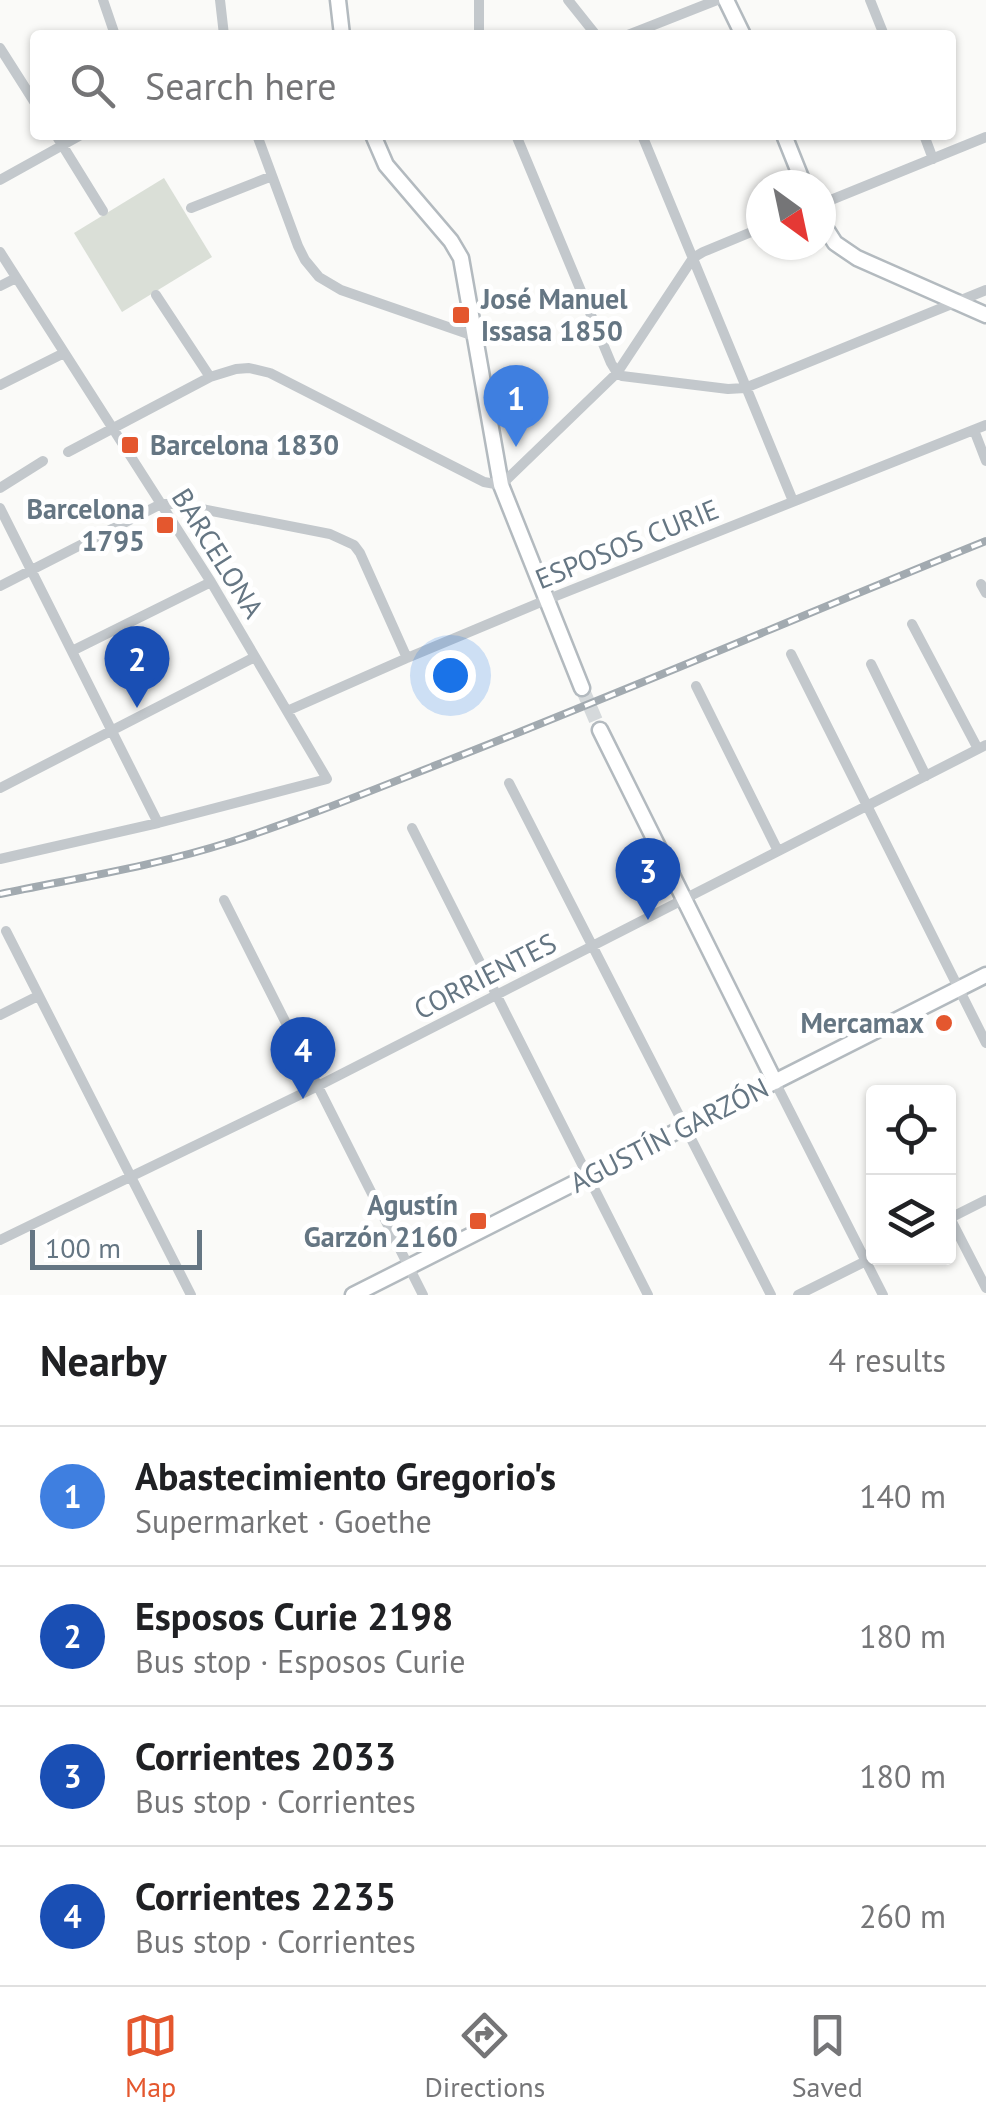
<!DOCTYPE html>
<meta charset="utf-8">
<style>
body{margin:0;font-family:"PT Sans",sans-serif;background:#f6f6f6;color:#202124}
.controls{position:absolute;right:30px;bottom:30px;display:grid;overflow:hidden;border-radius:10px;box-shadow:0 2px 8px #0004}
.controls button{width:90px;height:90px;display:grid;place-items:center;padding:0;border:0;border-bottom:2px solid #e0e0e0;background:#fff;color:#202124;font:50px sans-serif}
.compass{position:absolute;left:746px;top:170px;width:90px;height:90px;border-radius:50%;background:#fff;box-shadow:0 2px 8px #0004;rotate:147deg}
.scale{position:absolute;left:30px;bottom:25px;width:172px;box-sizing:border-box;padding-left:10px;border:5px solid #657683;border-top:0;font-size:28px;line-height:35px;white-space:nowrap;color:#657683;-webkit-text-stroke:8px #fff;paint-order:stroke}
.you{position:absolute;left:450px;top:675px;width:35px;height:35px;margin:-25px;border:8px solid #fff;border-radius:50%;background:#1a73e8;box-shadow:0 0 0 15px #1a73e833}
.badge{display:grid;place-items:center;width:65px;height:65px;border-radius:50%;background:#e4572e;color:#fff;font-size:32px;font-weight:700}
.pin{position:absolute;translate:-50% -82px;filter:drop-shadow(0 2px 5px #0008)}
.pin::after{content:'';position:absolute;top:52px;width:35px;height:30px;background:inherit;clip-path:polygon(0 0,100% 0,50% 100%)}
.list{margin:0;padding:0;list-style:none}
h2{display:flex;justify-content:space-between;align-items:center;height:130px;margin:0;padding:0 40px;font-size:42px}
h2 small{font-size:32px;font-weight:400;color:#757577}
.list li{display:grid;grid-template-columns:65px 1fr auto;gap:30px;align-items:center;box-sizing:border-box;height:140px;padding:0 40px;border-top:2px solid #e0e0e0}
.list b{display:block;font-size:38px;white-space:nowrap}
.list p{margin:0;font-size:32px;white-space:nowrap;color:#757577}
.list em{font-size:32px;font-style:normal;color:#757577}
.icon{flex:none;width:55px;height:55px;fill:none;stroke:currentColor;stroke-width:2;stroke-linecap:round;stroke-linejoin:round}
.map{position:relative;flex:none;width:986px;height:1295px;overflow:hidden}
.search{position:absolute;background:#fff;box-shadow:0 2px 8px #0004;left:30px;right:30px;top:30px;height:110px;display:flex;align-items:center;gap:25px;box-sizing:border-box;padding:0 35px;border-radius:10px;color:#757577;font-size:38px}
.sheet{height:690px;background:#fff}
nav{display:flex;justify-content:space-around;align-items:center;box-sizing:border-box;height:140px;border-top:2px solid #e0e0e0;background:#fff;font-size:28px;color:#757577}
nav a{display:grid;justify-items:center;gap:5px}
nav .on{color:#e4572e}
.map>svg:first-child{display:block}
.green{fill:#dadfd7}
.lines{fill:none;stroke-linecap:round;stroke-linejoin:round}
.secondary-tunnel{stroke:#d5d9db;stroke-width:14;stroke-dasharray:14 7;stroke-linecap:butt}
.secondary-casing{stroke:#b3babf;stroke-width:19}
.minor{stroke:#c3c8cc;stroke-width:10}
.secondary{stroke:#fff;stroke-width:14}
.rail-casing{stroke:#a2aab0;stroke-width:8}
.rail{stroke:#fff;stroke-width:4;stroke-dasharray:11;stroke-linecap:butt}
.poi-dot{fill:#e4572e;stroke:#fff;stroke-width:4}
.labels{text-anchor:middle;stroke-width:10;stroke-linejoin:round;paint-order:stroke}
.poi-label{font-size:28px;font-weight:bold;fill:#657683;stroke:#fff;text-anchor:end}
.street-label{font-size:28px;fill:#657683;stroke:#fff}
</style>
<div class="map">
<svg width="986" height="1295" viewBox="0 0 986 1295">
<rect width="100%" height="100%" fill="#fafaf8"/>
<path class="green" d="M 164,178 L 212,257 L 122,312 L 74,233 Z"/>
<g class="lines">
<path class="secondary-tunnel" d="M 582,688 L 600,730"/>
<g class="secondary-casing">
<path id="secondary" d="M 338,0 L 342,35
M 726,0 L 743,35
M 373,135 L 386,165 L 451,241 L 461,258 L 501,485 L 582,688
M 784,135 L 804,185
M 821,221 L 835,243 L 857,258 L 986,315
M 600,730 L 775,1082
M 353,1295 L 986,975"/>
</g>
<path class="minor" d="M 103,0 L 115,35
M 220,0 L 224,35
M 568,0 L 596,35
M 870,0 L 884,35
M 479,35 L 479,0
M 628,35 L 717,0
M 0,48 L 35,103
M 56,135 L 103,211
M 257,135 L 298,246 L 305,260 L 319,277 L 341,290 L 474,336
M 516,135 L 611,363 L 617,373 L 622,376 L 728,389 L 745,388 L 986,290
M 642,135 L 793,501
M 924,135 L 933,159
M 0,180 L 81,135
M 821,204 L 986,137
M 191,208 L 272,176
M 0,252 L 211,582 L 327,779 L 158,823 L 0,859
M 0,286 L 16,278
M 156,295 L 210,377
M 0,385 L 64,353
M 974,430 L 986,461
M 68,452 L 210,377 L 236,369 L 249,368 L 270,373 L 484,482 L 501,485 L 617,373 L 693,258 L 703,252 L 761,228
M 0,488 L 43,461
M 0,508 L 158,823
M 981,584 L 986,593
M 0,586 L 161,504 L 176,504 L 330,534 L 354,545 L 360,553 L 407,658
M 912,624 L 978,749
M 72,651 L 211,582
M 791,654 L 986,1043
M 871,664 L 926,776
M 696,686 L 778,851
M 287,711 L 407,658 L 546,600 L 986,425
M 509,783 L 771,1295
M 0,788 L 255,657
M 412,828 L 648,1295
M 224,900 L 423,1295
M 6,931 L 191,1295
M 0,1015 L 38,996
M 775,1082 L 883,1295
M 950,1218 L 986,1288
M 948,1219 L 986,1200
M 0,1240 L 318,1086 L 986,745
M 798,1295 L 874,1257"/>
<use href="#secondary" class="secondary"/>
<g class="rail-casing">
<path id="rail" d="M 0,894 C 77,878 155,866 230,842 C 302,819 373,790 444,762 C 626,691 805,614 986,541"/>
</g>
<use href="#rail" class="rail"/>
</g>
<g class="poi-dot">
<rect x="451" y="305" width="20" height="20" rx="5"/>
<rect x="120" y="435" width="20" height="20" rx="5"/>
<rect x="155" y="515" width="20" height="20" rx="5"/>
<circle cx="944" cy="1023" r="10"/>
<rect x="468" y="1211" width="20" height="20" rx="5"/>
</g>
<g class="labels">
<g class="poi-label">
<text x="481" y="309" text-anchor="start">José Manuel<tspan x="481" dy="32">Issasa 1850</tspan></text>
<text x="150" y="455" text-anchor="start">Barcelona 1830</text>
<text x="145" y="519">Barcelona<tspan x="145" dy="32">1795</tspan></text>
<text x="924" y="1033">Mercamax</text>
<text x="458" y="1215">Agustín<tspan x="458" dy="32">Garzón 2160</tspan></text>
</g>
<g class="street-label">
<text transform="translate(627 544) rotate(-22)" y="10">ESPOSOS CURIE</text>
<text transform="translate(218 553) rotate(58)" y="10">BARCELONA</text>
<text transform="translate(485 976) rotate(-27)" y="10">CORRIENTES</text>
<text transform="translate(669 1135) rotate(-27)" y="10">AGUSTÍN GARZÓN</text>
</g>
</g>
</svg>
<div class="controls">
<button><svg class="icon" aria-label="locate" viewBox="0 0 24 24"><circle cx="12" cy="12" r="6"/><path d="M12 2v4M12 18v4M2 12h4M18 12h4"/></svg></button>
<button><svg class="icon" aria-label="layers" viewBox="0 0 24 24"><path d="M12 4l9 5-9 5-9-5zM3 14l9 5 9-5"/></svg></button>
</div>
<svg class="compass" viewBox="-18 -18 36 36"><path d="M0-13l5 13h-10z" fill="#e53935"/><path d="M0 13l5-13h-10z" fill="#757577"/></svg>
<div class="scale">100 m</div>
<div class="you"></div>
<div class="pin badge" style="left:516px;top:447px;background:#3f7fe0">1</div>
<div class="pin badge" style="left:137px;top:708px;background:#1a4fb4">2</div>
<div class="pin badge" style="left:648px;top:920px;background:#1a4fb4">3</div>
<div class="pin badge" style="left:303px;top:1099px;background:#1a4fb4">4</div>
<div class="search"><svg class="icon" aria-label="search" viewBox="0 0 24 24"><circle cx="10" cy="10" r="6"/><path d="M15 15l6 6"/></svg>Search here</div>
</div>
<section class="sheet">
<h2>Nearby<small>4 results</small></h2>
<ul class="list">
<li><span class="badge" style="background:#3f7fe0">1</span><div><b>Abastecimiento Gregorio's</b><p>Supermarket · Goethe</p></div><em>140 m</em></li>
<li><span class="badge" style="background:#1a4fb4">2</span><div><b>Esposos Curie 2198</b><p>Bus stop · Esposos Curie</p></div><em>180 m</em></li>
<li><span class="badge" style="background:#1a4fb4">3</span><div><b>Corrientes 2033</b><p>Bus stop · Corrientes</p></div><em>180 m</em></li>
<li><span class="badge" style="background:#1a4fb4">4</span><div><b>Corrientes 2235</b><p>Bus stop · Corrientes</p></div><em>260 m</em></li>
</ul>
</section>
<nav>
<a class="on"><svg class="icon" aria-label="map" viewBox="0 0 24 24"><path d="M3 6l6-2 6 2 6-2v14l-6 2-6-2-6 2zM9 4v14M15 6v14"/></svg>Map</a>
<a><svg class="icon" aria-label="directions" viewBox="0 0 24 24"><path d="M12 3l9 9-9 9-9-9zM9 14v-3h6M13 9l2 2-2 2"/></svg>Directions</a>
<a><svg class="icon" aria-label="saved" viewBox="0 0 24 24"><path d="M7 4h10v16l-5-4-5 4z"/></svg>Saved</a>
</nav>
